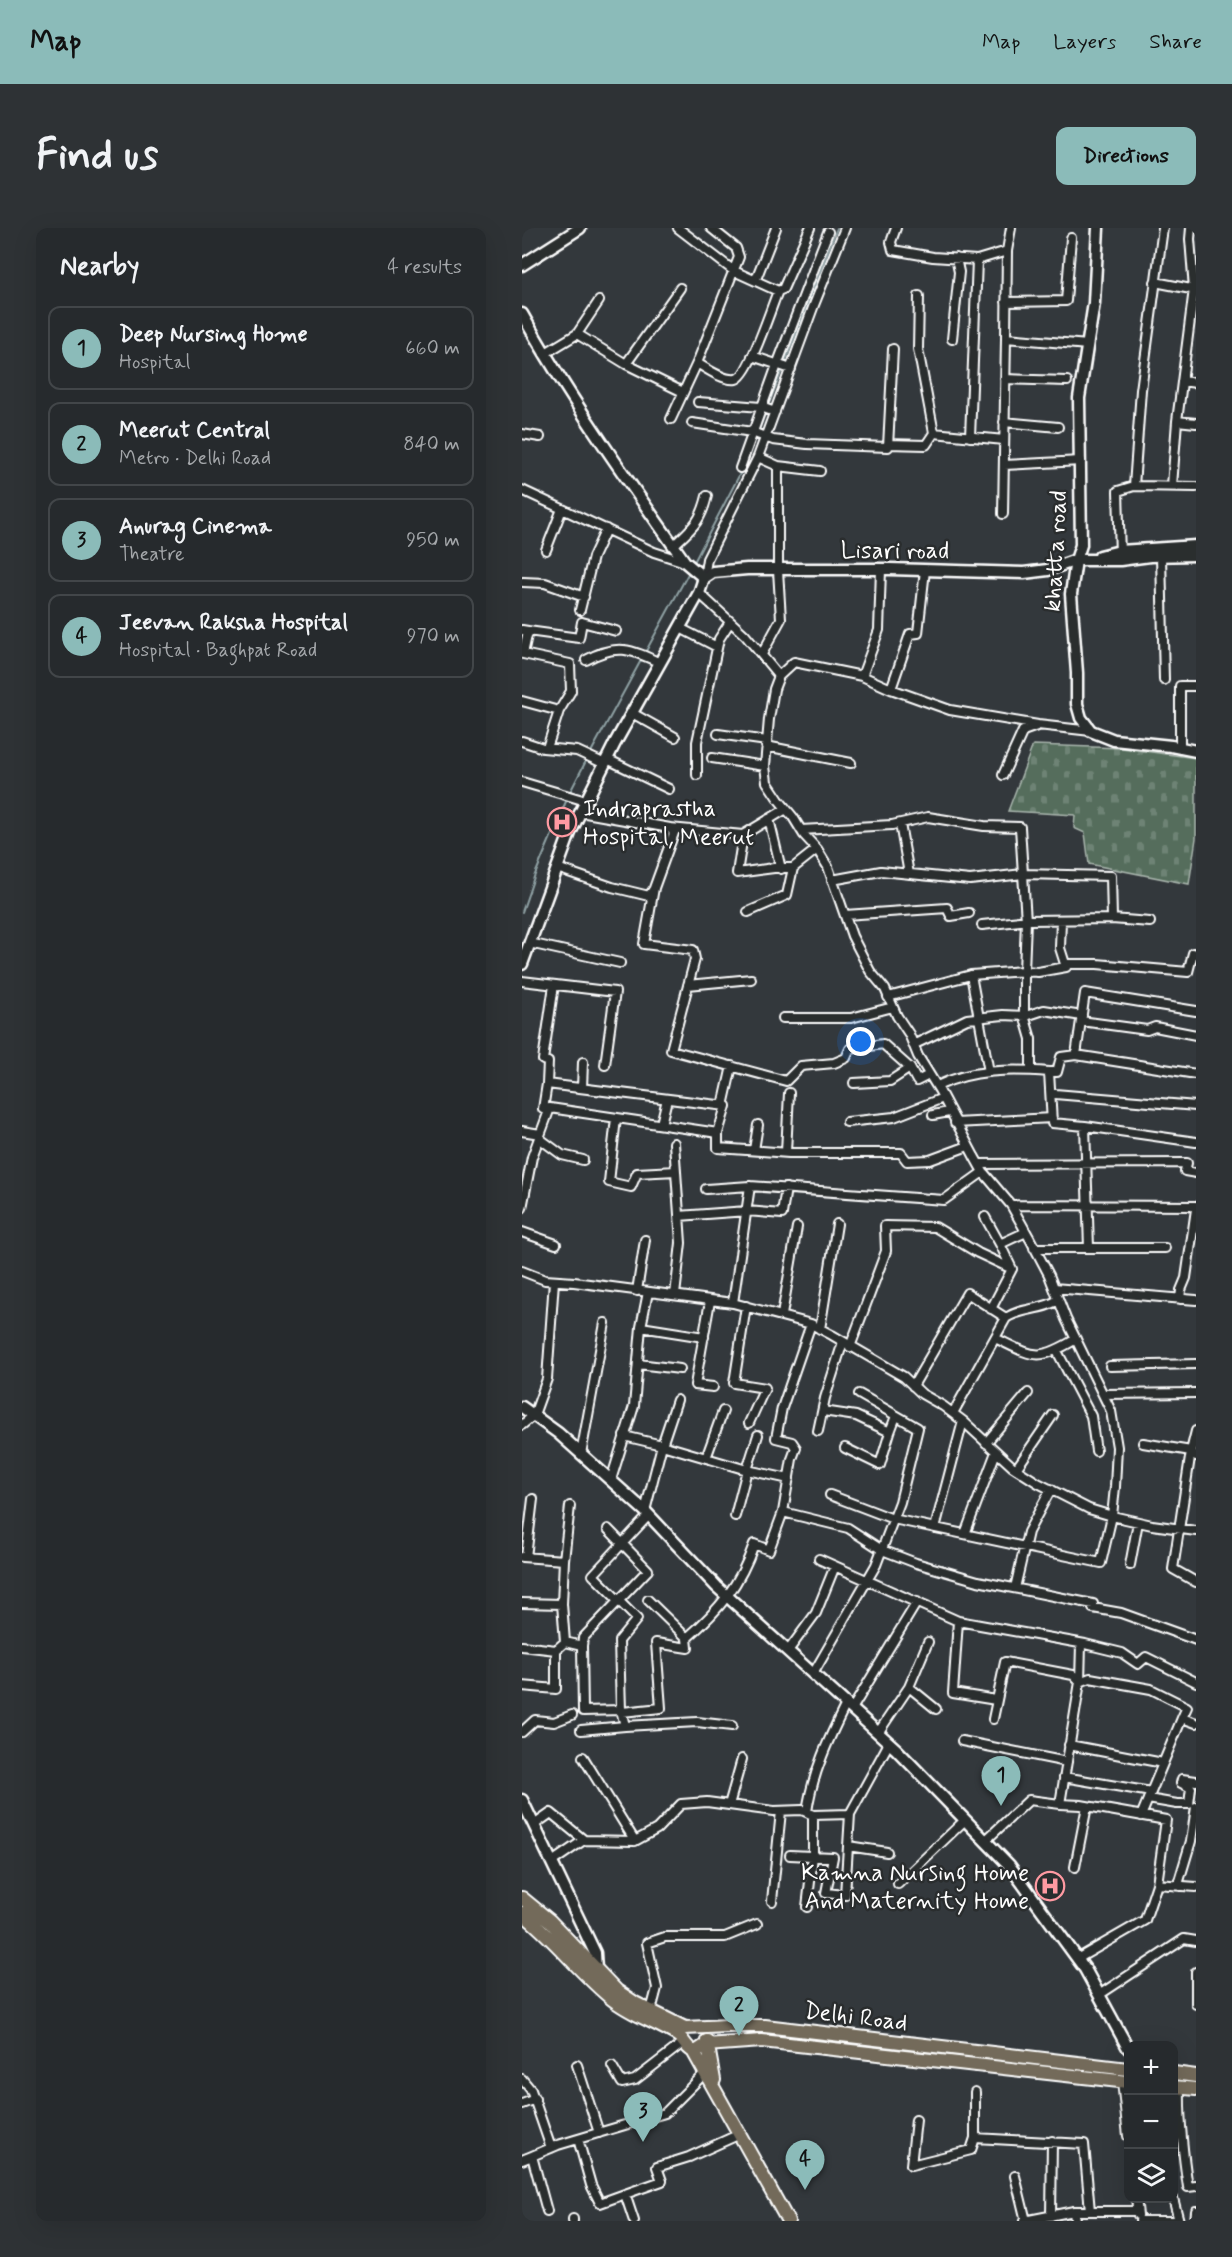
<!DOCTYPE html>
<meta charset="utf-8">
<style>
body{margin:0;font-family:Mynerve,sans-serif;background:#2e3235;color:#f1f3f6}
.controls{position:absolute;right:18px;bottom:18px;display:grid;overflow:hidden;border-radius:12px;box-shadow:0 6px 24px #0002}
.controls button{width:54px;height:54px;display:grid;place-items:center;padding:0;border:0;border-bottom:2px solid #424649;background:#262a2d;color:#f1f3f6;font:30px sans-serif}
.you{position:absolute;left:339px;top:814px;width:21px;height:21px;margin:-15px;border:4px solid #fff;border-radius:50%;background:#1a73e8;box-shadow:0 0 0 9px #1a73e833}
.badge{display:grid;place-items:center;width:39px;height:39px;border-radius:50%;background:#8bbbb9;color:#111;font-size:20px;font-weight:700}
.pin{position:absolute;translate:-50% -50px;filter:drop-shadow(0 2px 3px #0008)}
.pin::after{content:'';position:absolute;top:32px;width:21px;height:18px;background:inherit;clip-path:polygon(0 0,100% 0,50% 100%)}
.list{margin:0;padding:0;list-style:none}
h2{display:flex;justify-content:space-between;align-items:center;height:78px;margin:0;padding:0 24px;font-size:26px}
h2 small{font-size:20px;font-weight:400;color:#a4a7aa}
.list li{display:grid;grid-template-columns:39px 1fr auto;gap:18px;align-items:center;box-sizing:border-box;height:84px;margin:0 12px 12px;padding:0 12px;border:2px solid #424649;border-radius:12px}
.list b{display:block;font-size:22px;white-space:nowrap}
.list p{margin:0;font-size:20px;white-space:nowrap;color:#a4a7aa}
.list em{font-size:20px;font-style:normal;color:#a4a7aa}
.icon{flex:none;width:33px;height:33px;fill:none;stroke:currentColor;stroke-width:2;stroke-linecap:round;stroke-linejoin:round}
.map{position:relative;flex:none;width:674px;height:1993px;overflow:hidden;border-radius:12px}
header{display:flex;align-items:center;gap:36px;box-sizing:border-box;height:84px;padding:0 30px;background:#8bbbb9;color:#111}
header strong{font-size:28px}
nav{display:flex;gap:33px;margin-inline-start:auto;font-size:21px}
.intro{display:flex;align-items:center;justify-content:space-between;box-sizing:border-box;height:144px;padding:0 36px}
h1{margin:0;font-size:42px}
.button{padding:15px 27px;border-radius:12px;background:#8bbbb9;color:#111;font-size:21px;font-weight:700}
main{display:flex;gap:36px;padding:0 36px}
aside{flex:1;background:#262a2d;border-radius:12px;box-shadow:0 6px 24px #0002}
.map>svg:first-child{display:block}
.cemetery{fill:url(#cemetery-stones);stroke:#aab6ae;stroke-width:1.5}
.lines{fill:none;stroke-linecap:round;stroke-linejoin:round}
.stream{stroke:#8fa1a4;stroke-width:2}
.street-casing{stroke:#fff;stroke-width:12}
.secondary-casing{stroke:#fff;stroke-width:15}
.primary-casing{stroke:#fff;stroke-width:16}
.street{stroke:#2a2d2e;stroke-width:8}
.secondary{stroke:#2a2d2e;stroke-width:10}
.primary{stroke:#736b5a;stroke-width:12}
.labels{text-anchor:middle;stroke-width:5;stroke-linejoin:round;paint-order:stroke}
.street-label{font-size:24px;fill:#fff;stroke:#2a2d2e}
.poi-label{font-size:24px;fill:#fff;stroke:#2a2d2e;text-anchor:start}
</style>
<header>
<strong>Map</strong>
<nav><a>Map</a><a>Layers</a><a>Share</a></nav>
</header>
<div class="intro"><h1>Find us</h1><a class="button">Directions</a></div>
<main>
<aside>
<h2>Nearby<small>4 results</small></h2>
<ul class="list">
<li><span class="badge">1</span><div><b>Deep Nursing Home</b><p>Hospital</p></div><em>660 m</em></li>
<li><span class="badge">2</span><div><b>Meerut Central</b><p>Metro · Delhi Road</p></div><em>840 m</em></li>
<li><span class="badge">3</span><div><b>Anurag Cinema</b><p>Theatre</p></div><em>950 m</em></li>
<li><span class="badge">4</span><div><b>Jeevan Raksha Hospital</b><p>Hospital · Baghpat Road</p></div><em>970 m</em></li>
</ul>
</aside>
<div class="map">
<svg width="674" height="1993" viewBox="0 0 674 1993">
<defs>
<pattern id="cemetery-stones" width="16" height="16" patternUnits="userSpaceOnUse" patternTransform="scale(1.5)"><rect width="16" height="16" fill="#546d5c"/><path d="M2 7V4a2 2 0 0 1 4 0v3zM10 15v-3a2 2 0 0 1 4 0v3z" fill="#6e8374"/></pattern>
</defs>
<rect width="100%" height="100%" fill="#33383c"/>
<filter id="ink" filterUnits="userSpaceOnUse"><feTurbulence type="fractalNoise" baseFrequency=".0167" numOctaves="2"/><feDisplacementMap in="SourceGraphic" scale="12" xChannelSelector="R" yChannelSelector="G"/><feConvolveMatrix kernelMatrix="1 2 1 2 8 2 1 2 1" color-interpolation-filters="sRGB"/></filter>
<g filter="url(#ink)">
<path class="cemetery" d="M 511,517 L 600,520 L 674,530 L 674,610 L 667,656 L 567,636 L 563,605 L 552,600 L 553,587 L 486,583 Z"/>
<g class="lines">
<path class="stream" d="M 224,235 L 315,0
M 171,336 L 221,240
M 68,526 L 167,344
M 47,566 L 65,531
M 0,684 L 12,649 L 45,571"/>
<g class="street-casing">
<path id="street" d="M 156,0 L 212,43 L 256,63 L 261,61 L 288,0
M 374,0 L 369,14 L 371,22 L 411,29 L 455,32 L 485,23
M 641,0 L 619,162 L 612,258 L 674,259
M 669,0 L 668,11 L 672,61 L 655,193 L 674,195
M 234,51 L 254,0
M 633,54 L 674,62
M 397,68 L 396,121 L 412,205
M 484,74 L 544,73 L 549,10
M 55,106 L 104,136 L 161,164
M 484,110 L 485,23 L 489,0
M 430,111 L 437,44 L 434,30
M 22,126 L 55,106 L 77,73
M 230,128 L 269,141
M 175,135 C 185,141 202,153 214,151 C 227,149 250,77 256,63
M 104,136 L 158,60
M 483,151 L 545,153
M 660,153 L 674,155
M 176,174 L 239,179 L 253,184
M 149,191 L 175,135 L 217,29 L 214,20 L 189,0
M 482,194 L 536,199
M 170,195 L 230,204 L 251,212 L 285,216 L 366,219 L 371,121
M 0,206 L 18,209
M 448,209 L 455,32
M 366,216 L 404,217 L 412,205 L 482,212
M 236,229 L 256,238 L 298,243
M 482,237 L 559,233
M 218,240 L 255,137 L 306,4
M 650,258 L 655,193
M 0,262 L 132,324 L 163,334
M 481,286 L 484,110 L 566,117
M 151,318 C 170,300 179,294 185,268
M 24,322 L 40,281
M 598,327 L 596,263 L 612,258
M 639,328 L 642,452
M 359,341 L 357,402 L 340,448 L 369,461 L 388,406 L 396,405 L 403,342
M 182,350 L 185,331 L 236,229 L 292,77 L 323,0
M 1,354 L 23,355 L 62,369
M 177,365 L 223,407 L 257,448 L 252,461 L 247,491 L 243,538 L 245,554 L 257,572 L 271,589 L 282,607 L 295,621 L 306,639 L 330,708 L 348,743 L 363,761 L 375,788 L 387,806 L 396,828 L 417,862 L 452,928 L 461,944 L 489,977 L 508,1011 L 527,1047 L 544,1091 L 589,1183 L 595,1219 L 593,1259 L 590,1288 L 579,1335 L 371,1291 L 308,1267
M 58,382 L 71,329 L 84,301
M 158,400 L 195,419
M 0,402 L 6,403 L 1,426 L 48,436 L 49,463 L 37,483
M 6,403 L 57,410 L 60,394 L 94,403
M 240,426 L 259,391 L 256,342 L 256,238
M 64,432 C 94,415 109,421 138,435
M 257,448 L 272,434 L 340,448
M 369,461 L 428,482 L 516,497 L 569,503
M 0,473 L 37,483 L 25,520
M 110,485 L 153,509
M 196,506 L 245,513
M 0,513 L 21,520 L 55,523 L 83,536
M 244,518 L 329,535
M 658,520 L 658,458 L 674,458
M 190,530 L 243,538
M 85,531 L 147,561
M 175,547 L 175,514 L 197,411 L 208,394
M 481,547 L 501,503 L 515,498
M 0,554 L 64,573
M 58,584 L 148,600 L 152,605 L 132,660 L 122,716 L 171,722 L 173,731 L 149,822 L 264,853 L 279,838 L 312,835 L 324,830 L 328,821 L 361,816 L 388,840 L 368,853 L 332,855
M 247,591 L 259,641
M 378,596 L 387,646
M 148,600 L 221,607 L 264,581
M 279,602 L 370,597 L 406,589 L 462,598 L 498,599 L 504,693 L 502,743 L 449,747 L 366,769
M 221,607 L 215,645 L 252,640 L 271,640 L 295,621
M 35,640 L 90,659 L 127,668 L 131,662
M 310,652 L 359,643 L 448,652 L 501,646 L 589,648 L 590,691 L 507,692 L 460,697
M 226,684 L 265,667 L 271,640
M 323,687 L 425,680 L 429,688 L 447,685
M 590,691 L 628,694
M 7,715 L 98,735
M 543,736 L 575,736 L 666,744 L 671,725 L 674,726
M 449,747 L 467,844
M 0,753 L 93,764 L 83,837
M 166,757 L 229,751
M 261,790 L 329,790 L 371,779
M 559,793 L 625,802 L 633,799 L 674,807
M 391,817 L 445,791 L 481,787 L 504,788 L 522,782 L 560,788
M 554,827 L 563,765 L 674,783
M 388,840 L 395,853 L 407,847
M 509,842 L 509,811 L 502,787 L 502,743 L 516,744 L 544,739 L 538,720 L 539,692
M 527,844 L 535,844 L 539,829 L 554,827 L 674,846
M 25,856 L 26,834 L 21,832 L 32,757
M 415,858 C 450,841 489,841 527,844 L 530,895 L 563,898 L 674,914
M 60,860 L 61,834
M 533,866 L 674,878
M 201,878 L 210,838
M 28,880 L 21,881 L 25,856 L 204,878 L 196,905
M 411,887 L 427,884
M 94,890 L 87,954 L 109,959 L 115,945 L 154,943
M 325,894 L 372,889 L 421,870
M 433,895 L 530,890
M 139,896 L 145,871
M 563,898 L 567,1020
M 0,903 L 18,906
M 17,910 L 40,927 L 61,932
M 152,915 L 159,1015 L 153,1067
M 232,922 L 236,897
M 264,924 L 267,865
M 457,936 L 665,935 L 663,943 L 674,945
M 184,961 L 228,958 L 422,972 L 461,944
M 489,977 L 674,978
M 0,980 L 10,929 L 28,880 L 196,905 L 196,920 L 267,925 L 379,925 L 385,933 L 408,932 L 446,918
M 157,988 L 225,983 L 260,986 L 264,960
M 463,989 L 478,1016
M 0,1004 L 34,1016
M 512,1020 L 643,1020
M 0,1043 L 23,1052 L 52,1054 L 211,1075 L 289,1096 L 310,1107 L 382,1149 L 400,1166 L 421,1178 L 441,1193 L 491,1239 L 516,1255 L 567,1281 L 590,1288 L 630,1297 L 674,1303
M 532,1060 L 674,1072
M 115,1063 L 123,1012
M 658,1071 L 659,1062 L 664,1050 L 674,981
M 188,1073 L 173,1157 L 191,1159
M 211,1075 L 228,958
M 224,1078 L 212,1155 L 243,1160 L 227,1195
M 469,1081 L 490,1041 L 478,1016 L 504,1004
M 260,1087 L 275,999
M 484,1090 C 500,1079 520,1083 536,1072
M 289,1096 L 260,1180 L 254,1210 L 270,1214 L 274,1220 L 270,1231 L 261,1284 L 326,1300 L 360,1322 L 394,1335 L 456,1353 L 571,1376 L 571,1380 L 599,1385 L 674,1412
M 119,1099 L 182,1109
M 298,1101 L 315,996
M 473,1110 C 511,1128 515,1135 554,1111
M 328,1119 L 364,1023 L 363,998 L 413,999 L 456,1025 L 490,1041
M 535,1123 L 569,1188 L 574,1223
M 116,1136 L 158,1141
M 588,1138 L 674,1136
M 391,1158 L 445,1065 L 484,1090 L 431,1185
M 581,1166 L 674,1165
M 301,1183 L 334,1188 L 368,1204 L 374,1188
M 0,1197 L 12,1187 L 25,1151 L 32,1053
M 296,1203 L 303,1170 L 321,1114
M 674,1203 L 669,1223 L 674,1228
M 102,1208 L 140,1217 L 155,1172
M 464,1215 L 506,1165
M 621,1215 L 669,1223 L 651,1341 L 674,1354
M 323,1220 L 358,1237 L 368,1204
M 59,1226 L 83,1095
M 184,1230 L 201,1183
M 494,1241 L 531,1187
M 89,1252 L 112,1178 L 119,1099 L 126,1064
M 123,1283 L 140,1217 L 225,1242 L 236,1207
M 213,1288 L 225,1242 L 267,1251
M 413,1300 L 441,1193
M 443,1306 L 474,1224
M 0,1329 L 42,1332 L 40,1376 L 43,1414
M 4,1329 L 11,1271
M 297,1331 L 436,1393 L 563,1416 L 600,1425 L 616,1436 L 624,1429 L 674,1454
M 42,1332 L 48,1278
M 608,1337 L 616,1294
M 493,1360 L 506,1304 L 529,1261
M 126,1372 L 165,1410 C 197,1382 218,1357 232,1316 L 247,1322 L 261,1284
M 0,1375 L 40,1376
M 436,1393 L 431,1465 L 474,1472
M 0,1418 L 34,1422 L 43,1414 L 60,1418 L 61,1483 L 99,1482 L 97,1413 L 115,1391 L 71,1347 L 127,1287
M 60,1418 L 61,1410 L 126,1342 L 86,1301
M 266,1423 L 294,1385 L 313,1338
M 291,1446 L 354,1337 L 378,1274 L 396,1200 L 337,1166
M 0,1458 L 34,1461 L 34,1422
M 387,1459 L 414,1481
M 330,1481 L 395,1374
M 99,1482 L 103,1498 L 175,1494 L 210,1498
M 100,1484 L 139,1480 L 134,1415 L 166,1420 L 165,1410
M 471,1491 L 483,1434 L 551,1447 L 558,1454 L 568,1450 L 629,1461 L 665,1479 L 660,1490
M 59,1502 L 103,1498
M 0,1504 L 13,1492 L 32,1494 L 50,1487
M 356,1505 L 387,1459 L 406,1414
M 440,1513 L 545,1534
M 547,1517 L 641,1535
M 61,1529 L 113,1613
M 542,1549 L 629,1564
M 660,1551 L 674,1553
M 626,1571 L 655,1576 L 667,1576 L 669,1560 L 659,1555 L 660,1551
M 538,1576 L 559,1577 L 644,1592 L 635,1656
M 207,1577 L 220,1531
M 285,1584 C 290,1546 307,1510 324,1476
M 619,1588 L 660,1490 L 674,1495
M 12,1597 L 29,1585 L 62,1612
M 463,1613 L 507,1572 L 538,1576 L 558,1454 L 559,1416
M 326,1618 L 365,1624
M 268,1627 L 311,1629 L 304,1665 L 323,1667 L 328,1586
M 30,1634 L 62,1612 L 113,1613 L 135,1601 L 159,1576 L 185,1574 L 252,1583 L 280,1582 L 291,1587 L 328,1586 L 367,1515
M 553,1639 L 565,1578
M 376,1656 L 443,1592
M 658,1658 L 657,1653 L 669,1613 L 674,1579
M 250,1673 L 259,1583
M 285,1679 L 291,1628 L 291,1587
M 555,1731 L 623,1692 L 635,1656 L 674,1659
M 674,1744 L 674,1776
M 577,1767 L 662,1711 L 674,1713
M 129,1783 L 135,1760 L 125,1715 L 143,1709 L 203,1709 L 235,1696
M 55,1837 L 77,1905
M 90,1838 L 100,1855 L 113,1852 L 162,1814
M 0,1851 L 9,1862 L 29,1920
M 600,1853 L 606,1908
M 658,1859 C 657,1893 661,1926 666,1959 L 674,1958
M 453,1864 L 453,1910 L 562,1916 L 568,1983
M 0,1876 L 13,1871
M 394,1892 L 389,1937 L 449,1922 L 453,1910
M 56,1911 L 69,1957 L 78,1975 L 103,1966 L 112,1993
M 0,1932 L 10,1928
M 493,1948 L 504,1993
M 103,1966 L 140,1953 L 135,1939 L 167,1929 L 218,1906
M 614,1970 L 616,1987
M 651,1970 L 657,1993
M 25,1983 L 10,1928 L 36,1917 L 143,1885 L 184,1844
M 529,1988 L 530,1913
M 51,1991 L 51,1993
M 502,1993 L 552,1983
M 553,1993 L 552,1983 L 615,1983
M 618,1993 L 657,1993
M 673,1993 L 674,1983"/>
</g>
<g class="secondary-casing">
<path id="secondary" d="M 576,0 L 572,75 L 557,170 L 559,317 L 554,332 L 549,366 L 555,445 L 555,476 L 559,490 L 569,503 L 592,512 L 649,518 L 674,523
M 0,37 L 58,0
M 0,86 C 49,173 106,253 163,334 L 182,350
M 578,328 L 598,323 L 674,318
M 182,350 L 191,344 L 225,341 L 368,341 L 502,345 L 526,342 L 554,332 L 598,332 L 628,328 L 674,327
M 0,736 L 48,605 L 93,515 L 177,365 L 182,350
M 0,1179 L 36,1205 L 123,1283 L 195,1359 L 374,1521 L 487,1637 L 563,1741 L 606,1820
M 0,1572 L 73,1725 L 74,1742 L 70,1745"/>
</g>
<g class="primary-casing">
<path id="primary" d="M 0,1670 L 28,1693 L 95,1763 L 113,1775 L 163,1800 L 206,1798 L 243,1798 L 606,1841
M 0,1685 C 33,1711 58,1745 90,1771 C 110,1787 134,1794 155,1807 C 162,1811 163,1819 171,1823 L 266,1993
M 185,1813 L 192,1852
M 171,1823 L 175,1823 L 184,1817 L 240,1813 L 606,1854
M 652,1845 L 674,1848
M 652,1859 L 674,1861"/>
</g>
<use href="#street" class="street"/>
<use href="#secondary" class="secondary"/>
<use href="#primary" class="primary"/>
</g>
</g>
<defs>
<g id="hospital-ring" transform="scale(1.5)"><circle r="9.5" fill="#2a2d2e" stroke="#ff9aa2" stroke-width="1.5"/><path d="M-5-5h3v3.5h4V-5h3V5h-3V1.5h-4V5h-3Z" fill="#ff9aa2"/></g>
</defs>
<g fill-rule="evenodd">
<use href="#hospital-ring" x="40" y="594"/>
<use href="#hospital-ring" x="528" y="1658"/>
</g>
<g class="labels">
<g class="street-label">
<text x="373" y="330">Lisari road</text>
<text transform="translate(533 323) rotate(-87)" y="8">khatta road</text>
<text transform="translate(334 1788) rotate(7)" y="8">Delhi Road</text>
</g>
<g class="poi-label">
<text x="61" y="588">Indraprastha<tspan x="61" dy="28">Hospital, Meerut</tspan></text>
<text x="507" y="1652" text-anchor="end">Kamna Nursing Home<tspan x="507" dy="28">And Maternity Home</tspan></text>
</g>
</g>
</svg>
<div class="controls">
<button>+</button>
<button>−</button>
<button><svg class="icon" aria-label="layers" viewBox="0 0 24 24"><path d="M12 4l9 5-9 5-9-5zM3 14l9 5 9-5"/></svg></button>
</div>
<div class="you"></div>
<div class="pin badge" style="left:479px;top:1578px">1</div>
<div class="pin badge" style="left:217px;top:1808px">2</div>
<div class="pin badge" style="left:121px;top:1914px">3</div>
<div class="pin badge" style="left:283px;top:1962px">4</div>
</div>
</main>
